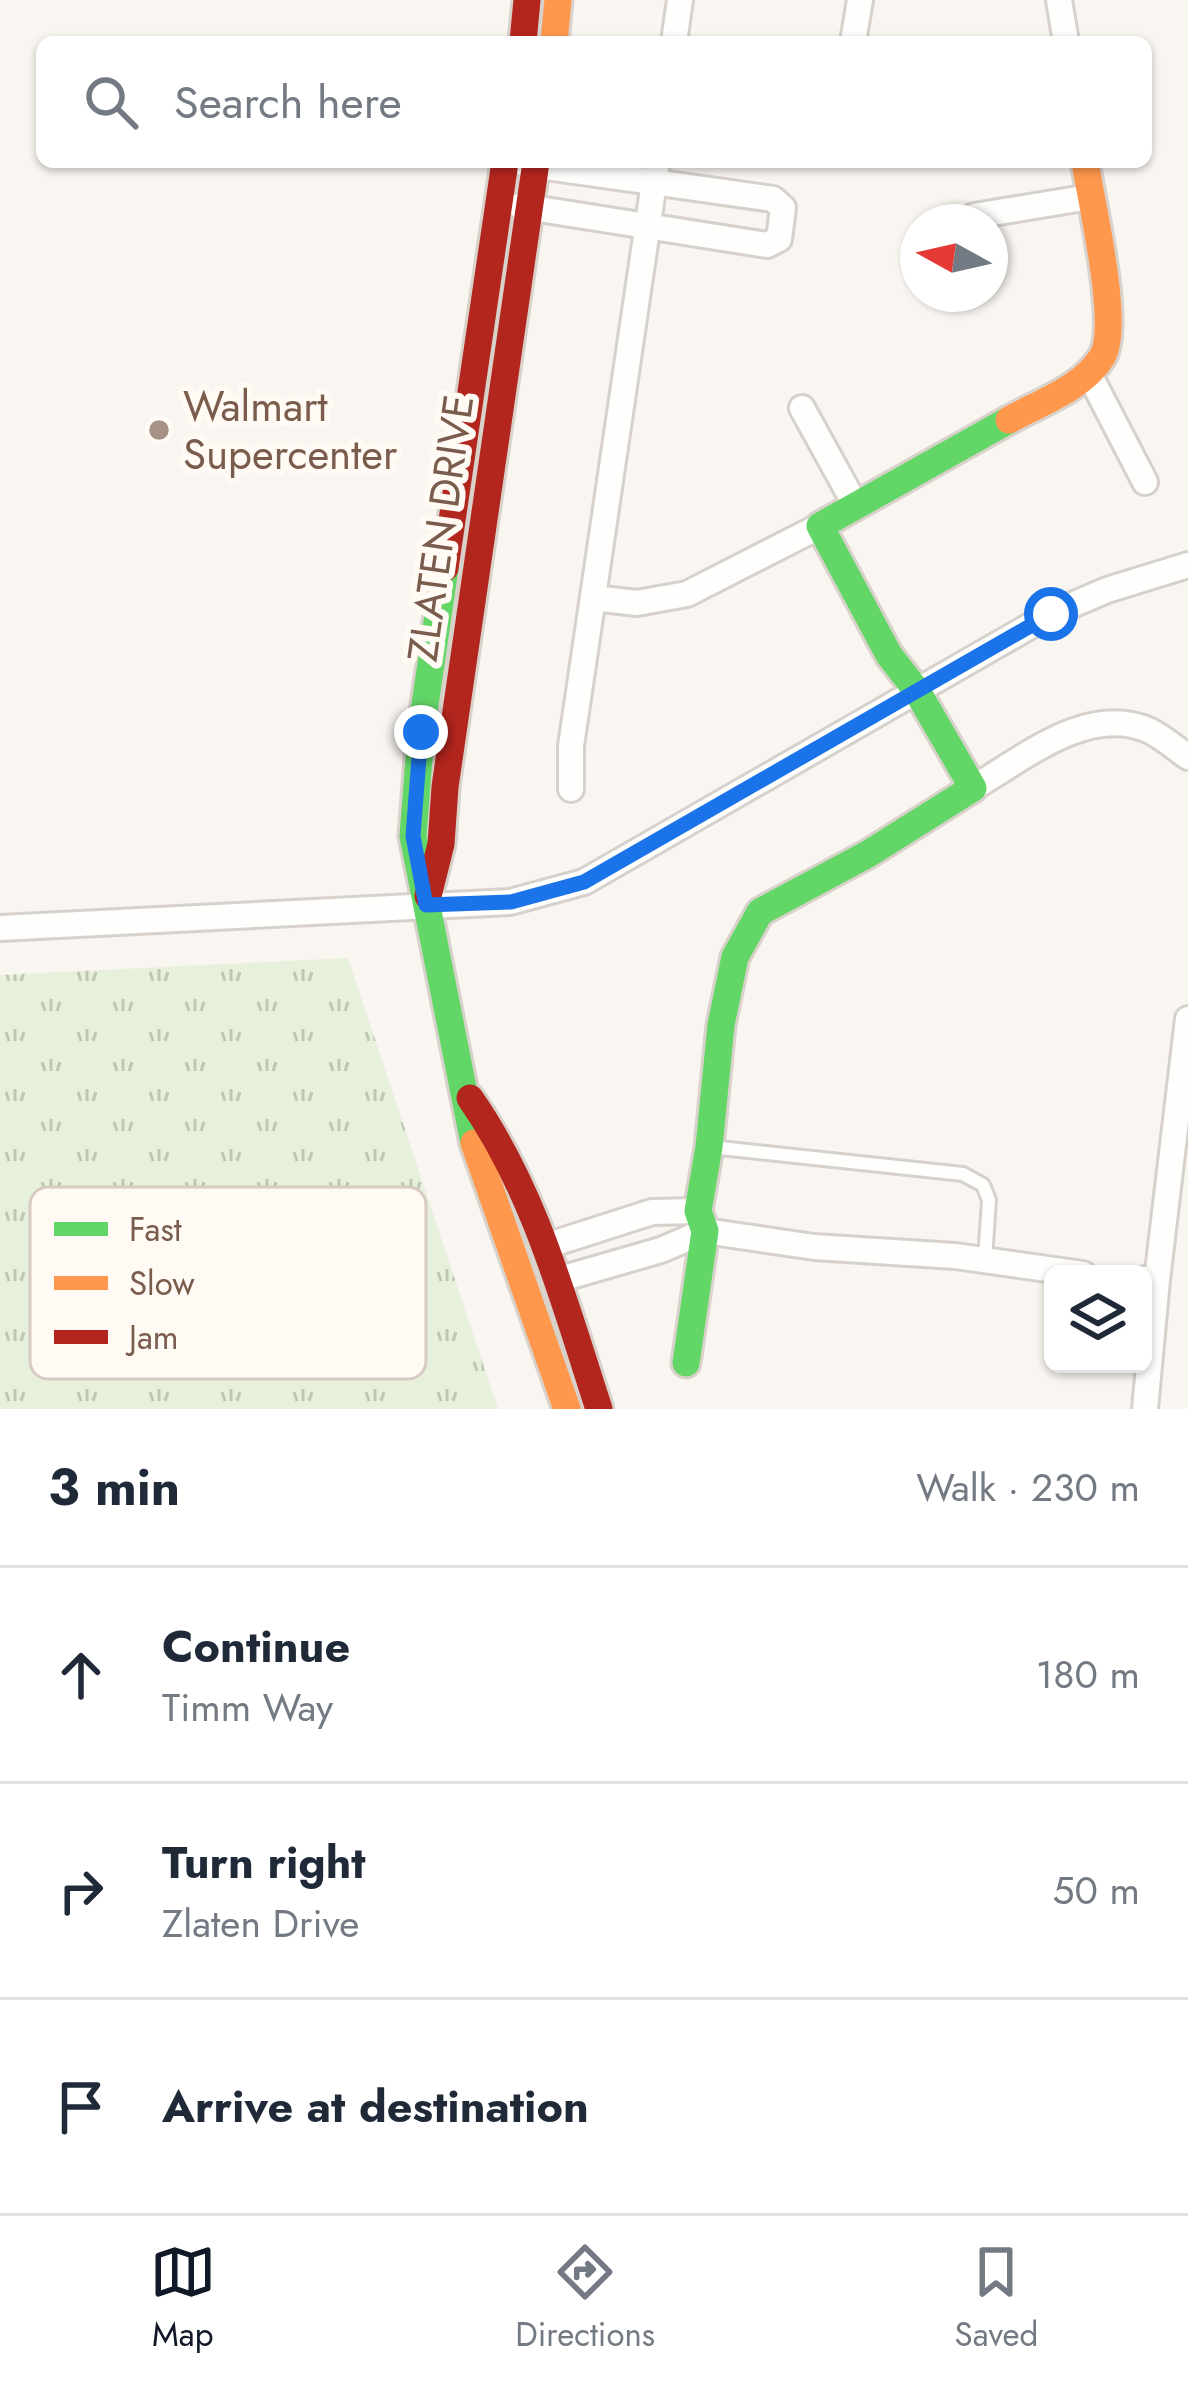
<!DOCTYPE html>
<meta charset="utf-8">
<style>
body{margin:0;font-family:Jost,sans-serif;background:#f6f6f7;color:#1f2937}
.controls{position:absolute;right:36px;bottom:36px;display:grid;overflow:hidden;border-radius:18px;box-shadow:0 3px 9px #0004}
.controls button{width:108px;height:108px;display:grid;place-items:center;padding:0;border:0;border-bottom:3px solid #e0e1e3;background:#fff;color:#1f2937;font:60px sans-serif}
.compass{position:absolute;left:900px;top:204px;width:108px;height:108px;border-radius:50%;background:#fff;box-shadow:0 3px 9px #0004;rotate:278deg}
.stop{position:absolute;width:36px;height:36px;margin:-27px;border:9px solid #1a73e8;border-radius:50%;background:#fff}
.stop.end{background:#1a73e8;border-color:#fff;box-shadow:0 3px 12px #0008}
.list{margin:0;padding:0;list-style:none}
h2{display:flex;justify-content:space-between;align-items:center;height:156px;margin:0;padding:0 48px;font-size:51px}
h2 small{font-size:39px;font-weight:400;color:#747a83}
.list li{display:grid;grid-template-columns:78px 1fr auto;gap:36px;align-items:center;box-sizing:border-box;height:216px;padding:0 48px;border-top:3px solid #e0e1e3}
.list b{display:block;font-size:45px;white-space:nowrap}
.list p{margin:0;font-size:39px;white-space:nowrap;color:#747a83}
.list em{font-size:39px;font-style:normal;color:#747a83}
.icon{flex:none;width:66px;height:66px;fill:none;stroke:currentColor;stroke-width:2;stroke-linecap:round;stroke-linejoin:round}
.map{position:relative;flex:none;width:1188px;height:1409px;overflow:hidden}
.search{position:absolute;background:#fff;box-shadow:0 3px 9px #0004;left:36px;right:36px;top:36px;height:132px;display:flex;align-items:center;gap:30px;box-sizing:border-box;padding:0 42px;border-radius:18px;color:#747a83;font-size:45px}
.sheet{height:804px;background:#fff}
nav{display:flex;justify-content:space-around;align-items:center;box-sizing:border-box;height:168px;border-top:3px solid #e0e1e3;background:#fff;font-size:33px;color:#747a83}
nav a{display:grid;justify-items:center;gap:6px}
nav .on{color:#111827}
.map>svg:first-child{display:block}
.grass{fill:url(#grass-tufts)}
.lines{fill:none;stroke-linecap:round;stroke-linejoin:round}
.lane-casing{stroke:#d7d1cb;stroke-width:18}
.street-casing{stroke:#d7d1cb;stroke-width:30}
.fast-casing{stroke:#d9d2cb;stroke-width:33}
.slow-casing{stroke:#d9d2cb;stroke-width:33}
.jam-casing{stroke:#d9d2cb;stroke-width:33}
.lane{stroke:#fefefd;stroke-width:12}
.street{stroke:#fefefd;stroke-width:24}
.fast{stroke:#63d668;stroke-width:27}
.slow{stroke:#ff974d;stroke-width:27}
.jam{stroke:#b3261e;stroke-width:27}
.route{stroke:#1a73e8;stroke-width:15}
.poi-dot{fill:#a69286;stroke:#fffaf3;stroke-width:4.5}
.labels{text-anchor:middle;stroke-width:12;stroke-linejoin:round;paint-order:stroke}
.poi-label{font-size:42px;fill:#7a5c4d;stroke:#fffaf3;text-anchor:start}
.street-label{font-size:42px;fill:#7a5c4d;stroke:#fffaf3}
.key{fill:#fffaf3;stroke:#d7cbc1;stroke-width:3}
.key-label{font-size:33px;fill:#7a5c4d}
</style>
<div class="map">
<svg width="1188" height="1409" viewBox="0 0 1188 1409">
<defs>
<pattern id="grass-tufts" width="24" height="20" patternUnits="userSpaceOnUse" patternTransform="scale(3)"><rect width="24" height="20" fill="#e7f0db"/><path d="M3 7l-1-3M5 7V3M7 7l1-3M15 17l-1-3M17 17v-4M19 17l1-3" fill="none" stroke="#c0c6b4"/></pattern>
</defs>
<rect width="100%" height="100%" fill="#f9f5f0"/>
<path class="grass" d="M 348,958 L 498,1409 L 0,1409 L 0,975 Z"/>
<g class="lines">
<g class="lane-casing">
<path id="lane" d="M 711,1147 L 963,1174 L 983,1185 L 989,1200 L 985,1259"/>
</g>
<g class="street-casing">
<path id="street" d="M 1059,0 L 1066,42
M 674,42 L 680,0
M 853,42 L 860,0
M 520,206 L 767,245 L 779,239 L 783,208 L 773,199 L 525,164
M 974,216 L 1090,197
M 1088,372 L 1145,482
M 802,408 L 856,506
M 593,598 L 637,603 L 687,594 L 820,526
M 973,788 C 1023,759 1087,704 1148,730 C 1162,736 1176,749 1188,757
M 571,789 L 571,746 L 657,162
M 0,928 L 510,902 L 584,882 L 1051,614 L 1107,590 L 1188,565
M 546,1246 L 652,1212 L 698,1211
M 557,1280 L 661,1250 L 705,1231 L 814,1247 L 955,1256 L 1083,1274
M 1157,1280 L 1188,1019
M 1145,1409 L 1157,1280 L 1145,1279"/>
</g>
<g class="fast-casing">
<path id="fast" d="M 445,568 L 421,732 L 413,836 L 474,1143
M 686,1363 L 705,1231 L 698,1211 L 709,1147 L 721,1025 L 735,957 L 760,912 L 868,854 L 973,788 L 917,691 L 889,655 L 820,526 L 1009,420"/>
</g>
<g class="slow-casing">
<path id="slow" d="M 554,42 L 558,0
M 1009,420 C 1039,403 1083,388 1102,357 C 1121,327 1091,201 1085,162
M 474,1143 L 567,1409"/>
</g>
<g class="jam-casing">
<path id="jam" d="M 523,42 L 527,0
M 445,568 L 505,162
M 428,896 L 441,844 L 445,787 L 536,162
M 470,1098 C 535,1191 564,1302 599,1409"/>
</g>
<use href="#lane" class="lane"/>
<use href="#street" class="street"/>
<use href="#fast" class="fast"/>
<use href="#slow" class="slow"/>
<use href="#jam" class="jam"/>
</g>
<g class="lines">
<path class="route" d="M 421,732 L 413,836 L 426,905 L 511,902 L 584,882 L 1051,614"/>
</g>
<circle class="poi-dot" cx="159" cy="430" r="12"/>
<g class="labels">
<g class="poi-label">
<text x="183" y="421">Walmart<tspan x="183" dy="48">Supercenter</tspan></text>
</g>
<g class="street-label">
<text transform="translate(440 528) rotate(-82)" y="15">ZLATEN DRIVE</text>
</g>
</g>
<rect x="30" y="1187" width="396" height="192" rx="18" class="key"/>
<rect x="54" y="1222" width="54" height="14" fill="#63d668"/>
<rect x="54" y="1276" width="54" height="14" fill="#ff974d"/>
<rect x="54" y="1330" width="54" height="14" fill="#b3261e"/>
<g class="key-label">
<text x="129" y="1241">Fast</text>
<text x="129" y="1295">Slow</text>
<text x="129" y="1349">Jam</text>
</g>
</svg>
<div class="controls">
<button><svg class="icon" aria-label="layers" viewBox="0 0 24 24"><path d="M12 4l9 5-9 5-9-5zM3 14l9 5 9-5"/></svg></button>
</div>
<svg class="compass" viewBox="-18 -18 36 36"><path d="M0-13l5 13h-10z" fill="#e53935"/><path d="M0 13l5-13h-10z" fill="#747a83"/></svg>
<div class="stop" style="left:1051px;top:614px"></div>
<div class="stop end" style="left:421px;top:732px"></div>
<div class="search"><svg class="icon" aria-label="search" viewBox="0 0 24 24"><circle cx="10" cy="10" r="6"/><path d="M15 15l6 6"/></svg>Search here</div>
</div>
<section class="sheet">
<h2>3 min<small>Walk · 230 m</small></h2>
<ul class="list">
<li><svg class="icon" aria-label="ahead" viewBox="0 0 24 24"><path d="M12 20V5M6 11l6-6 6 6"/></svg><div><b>Continue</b><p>Timm Way</p></div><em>180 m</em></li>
<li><svg class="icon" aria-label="right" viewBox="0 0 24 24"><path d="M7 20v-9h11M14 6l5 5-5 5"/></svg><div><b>Turn right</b><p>Zlaten Drive</p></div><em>50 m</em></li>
<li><svg class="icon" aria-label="arrive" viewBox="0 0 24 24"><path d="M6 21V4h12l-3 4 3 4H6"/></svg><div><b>Arrive at destination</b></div></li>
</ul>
</section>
<nav>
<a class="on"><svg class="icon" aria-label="map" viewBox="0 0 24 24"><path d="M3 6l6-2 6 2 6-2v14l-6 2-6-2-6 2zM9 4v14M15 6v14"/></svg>Map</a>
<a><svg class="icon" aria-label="directions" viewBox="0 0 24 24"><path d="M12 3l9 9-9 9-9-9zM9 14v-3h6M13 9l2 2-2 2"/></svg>Directions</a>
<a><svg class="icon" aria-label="saved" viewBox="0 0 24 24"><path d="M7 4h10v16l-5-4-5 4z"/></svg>Saved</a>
</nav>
